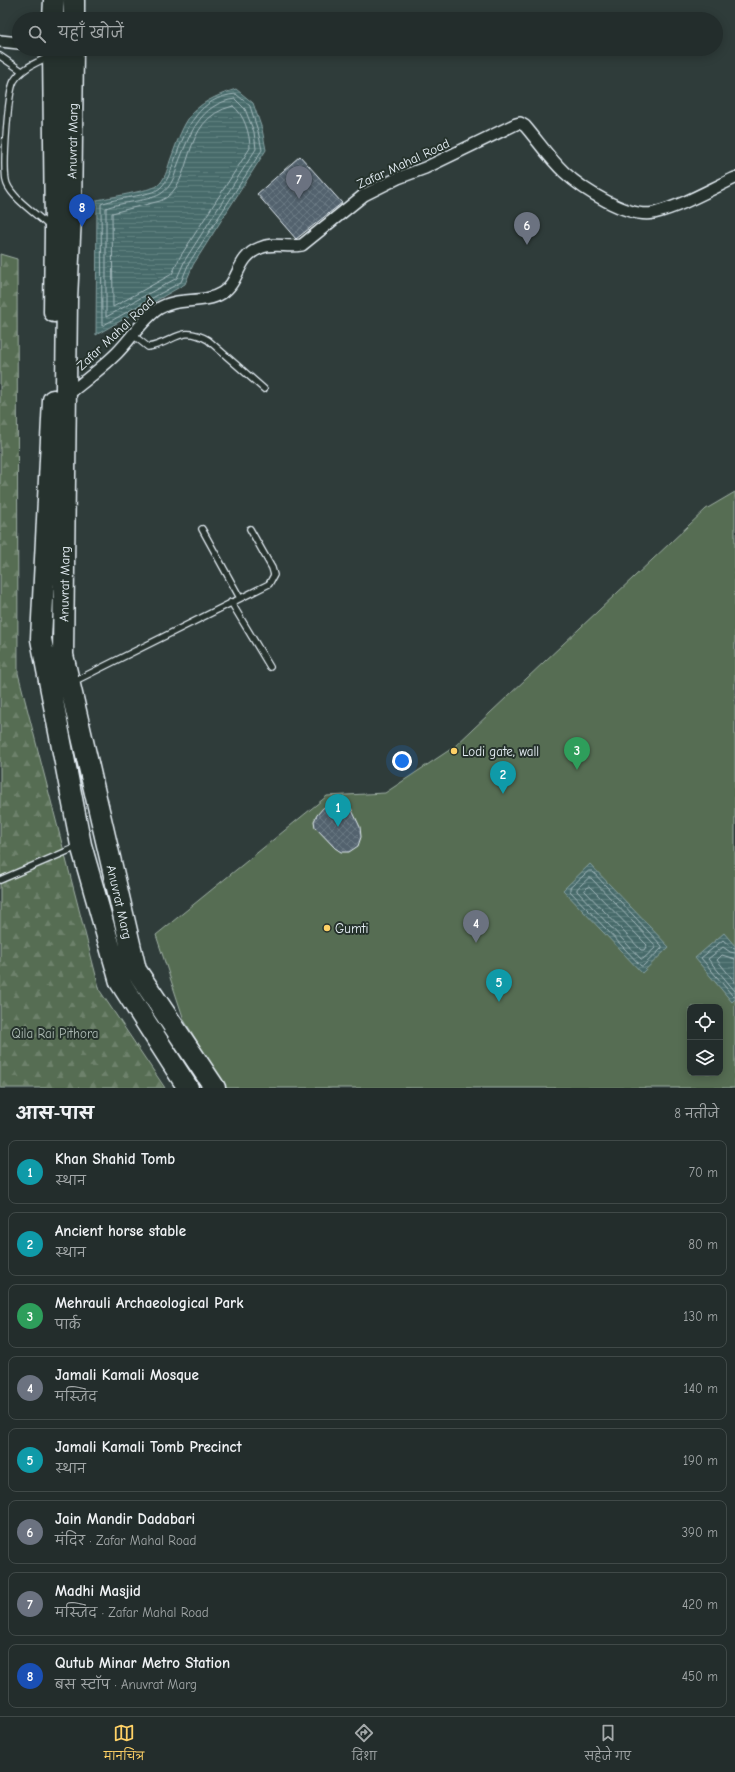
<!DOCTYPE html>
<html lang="hi">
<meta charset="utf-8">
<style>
body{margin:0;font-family:"Comic Neue","Playpen Sans Deva",sans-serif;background:#2f3938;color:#f1f3f6}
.controls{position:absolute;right:12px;bottom:12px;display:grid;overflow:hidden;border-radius:8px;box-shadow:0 2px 10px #0003}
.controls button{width:36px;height:36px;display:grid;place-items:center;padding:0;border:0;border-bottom:1px solid #404948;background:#232d2c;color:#f1f3f6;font:20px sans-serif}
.you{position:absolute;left:402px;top:761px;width:14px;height:14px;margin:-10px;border:3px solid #fff;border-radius:50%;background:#1a73e8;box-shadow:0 0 0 6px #1a73e833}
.badge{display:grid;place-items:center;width:26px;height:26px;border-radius:50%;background:#ffd166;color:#fff;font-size:13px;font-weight:700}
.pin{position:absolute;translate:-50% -33px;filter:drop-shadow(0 1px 2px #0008)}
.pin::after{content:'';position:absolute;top:21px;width:14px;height:12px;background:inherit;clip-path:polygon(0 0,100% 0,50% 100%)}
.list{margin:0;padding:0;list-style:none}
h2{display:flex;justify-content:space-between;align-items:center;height:52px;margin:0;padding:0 16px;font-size:17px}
h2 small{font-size:13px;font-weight:400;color:#a3a8a9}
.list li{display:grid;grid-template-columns:26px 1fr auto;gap:12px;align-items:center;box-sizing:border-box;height:64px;margin:0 8px 8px;padding:0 8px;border:1px solid #404948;border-radius:8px}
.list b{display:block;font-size:15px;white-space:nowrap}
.list p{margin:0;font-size:13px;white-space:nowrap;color:#a3a8a9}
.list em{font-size:13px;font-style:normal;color:#a3a8a9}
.icon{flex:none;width:22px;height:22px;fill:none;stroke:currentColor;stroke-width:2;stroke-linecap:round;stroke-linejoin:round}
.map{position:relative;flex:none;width:735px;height:1088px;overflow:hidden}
.search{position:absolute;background:#232d2c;box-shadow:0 2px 10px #0003;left:12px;right:12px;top:12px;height:44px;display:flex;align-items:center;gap:10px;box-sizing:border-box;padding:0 14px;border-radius:22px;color:#a3a8a9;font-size:15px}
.sheet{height:628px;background:#232d2c}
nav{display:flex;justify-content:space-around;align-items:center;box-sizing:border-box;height:56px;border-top:1px solid #404948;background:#232d2c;font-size:11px;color:#a3a8a9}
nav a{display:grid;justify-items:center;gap:2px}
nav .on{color:#ffd166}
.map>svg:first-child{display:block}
.green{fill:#566d52;stroke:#9fafa5;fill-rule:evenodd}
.forest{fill:url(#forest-firs);stroke:#9fafa5}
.water{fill:url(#water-rules);stroke:#87a1a3}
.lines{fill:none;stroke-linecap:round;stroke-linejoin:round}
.shore{stroke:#a7bbbf;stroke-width:1}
.building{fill:url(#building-cross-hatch);stroke:#e8f1f8}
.lane-casing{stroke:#e8f1f8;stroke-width:8}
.street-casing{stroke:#e8f1f8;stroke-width:14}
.highway-casing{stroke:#e8f1f8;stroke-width:23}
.lane{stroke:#26332d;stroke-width:5.5}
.street{stroke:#26332d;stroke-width:11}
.highway{stroke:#26332d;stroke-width:20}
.poi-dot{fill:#ffd166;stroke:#26332d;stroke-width:1.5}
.labels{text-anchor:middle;stroke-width:4;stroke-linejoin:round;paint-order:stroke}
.street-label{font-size:13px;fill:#e8f1f8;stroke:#26332d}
.poi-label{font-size:13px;fill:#e8f1f8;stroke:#26332d;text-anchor:start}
.park-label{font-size:13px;fill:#aebcb6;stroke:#26332d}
</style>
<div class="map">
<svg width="735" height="1088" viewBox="0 0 735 1088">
<defs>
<pattern id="forest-firs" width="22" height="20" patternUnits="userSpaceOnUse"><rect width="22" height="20" fill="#566d52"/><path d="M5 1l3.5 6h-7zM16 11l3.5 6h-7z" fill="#6e826c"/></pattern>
<pattern id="water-rules" width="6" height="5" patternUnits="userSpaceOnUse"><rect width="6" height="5" fill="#466b6a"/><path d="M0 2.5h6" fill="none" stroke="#618180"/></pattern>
<pattern id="building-cross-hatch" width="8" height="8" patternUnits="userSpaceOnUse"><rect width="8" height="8" fill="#52626e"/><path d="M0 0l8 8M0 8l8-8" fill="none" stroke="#6b7983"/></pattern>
</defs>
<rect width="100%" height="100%" fill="#2f3c3a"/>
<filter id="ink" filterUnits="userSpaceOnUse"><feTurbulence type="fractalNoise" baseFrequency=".025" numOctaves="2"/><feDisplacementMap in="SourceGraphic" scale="8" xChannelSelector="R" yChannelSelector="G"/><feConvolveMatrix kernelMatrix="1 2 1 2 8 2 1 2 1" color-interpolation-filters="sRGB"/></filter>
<g filter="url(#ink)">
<path class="green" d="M 735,492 L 735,1088 L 226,1088 L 184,1020 L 156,935 L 327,796 L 385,793 L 454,747 L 706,509 ZM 690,1007 L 720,1007 L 720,1073 L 690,1073 Z"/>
<path class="forest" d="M 0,254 L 17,259 L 18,673 L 100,991 L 165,1088 L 0,1088 Z"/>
<path class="water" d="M 236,89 L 253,103 L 262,129 L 266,150 L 193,265 L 185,284 L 96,335 L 97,200 C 107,198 151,190 157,186 C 165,180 167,170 170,161 C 186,117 190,104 236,89 Z
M 590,864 L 669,947 L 642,973 L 563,890 Z
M 724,933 L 735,946 L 735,999 L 732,1002 L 695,958 Z"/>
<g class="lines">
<path class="shore" d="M 236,94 L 250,106 L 258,131 L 262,150 L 189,263 L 181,282 L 102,326 L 101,204 C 114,198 151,196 160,188 C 169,180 171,169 175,159 C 186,128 199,97 236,94 Z
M 235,99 L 245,109 L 254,132 L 256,149 L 185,260 L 177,278 L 106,317 L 106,208 C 120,202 152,201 162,193 C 172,186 175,175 178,164 C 189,136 200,103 235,99 Z
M 233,106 C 244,114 250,134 250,148 L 180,257 L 172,274 L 113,307 L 112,213 L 160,201 C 197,186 177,119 233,106 Z
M 589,871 L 592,871 L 662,946 L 662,948 L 643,966 L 641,966 L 570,891 L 570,888 Z
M 589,878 L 591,878 L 655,945 L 655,948 L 643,959 L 641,959 L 577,891 L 577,889 Z
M 589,886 L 647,945 L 644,950 L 641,950 L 585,891 Z
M 735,948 L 731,947 L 723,940 L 701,958 L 732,995 L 735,996
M 735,953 L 730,952 L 723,947 L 708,959 L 735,991
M 735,959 L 722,955 L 717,960 L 735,982"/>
</g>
<path class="building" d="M 300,156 L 342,203 L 296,239 L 257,194 Z
M 340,803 L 351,808 L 360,827 L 361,837 L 358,846 L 349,852 L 341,852 L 335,848 L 315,827 L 314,821 L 317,815 L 323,808 L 330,804 Z"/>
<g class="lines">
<g class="lane-casing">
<path id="lane" d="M 0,56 L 22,71
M 48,57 C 36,63 22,68 14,81 C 8,92 2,171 7,184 C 13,199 38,215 50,227
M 133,335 L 148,347 C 174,343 181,324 208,340 L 264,389
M 202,529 L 240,598
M 231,602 L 270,667
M 73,682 L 269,584 L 274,575 L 272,568 L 250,529
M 0,880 L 77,847"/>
</g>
<g class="street-casing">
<path id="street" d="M 0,41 L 19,43
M 66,396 C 83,382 101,369 117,353 C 131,339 142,320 158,309 C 178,296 203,305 222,293 C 240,282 236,257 260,248 C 273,242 288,248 302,245 L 364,195 L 398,178 L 425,168 L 516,124 L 520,123 L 525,126 C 538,141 549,158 564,172 C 582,189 629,219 654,213 C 682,206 709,190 735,178"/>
</g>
<g class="highway-casing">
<path id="highway" d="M 53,19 L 54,0
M 74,19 L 74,0
M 53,49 L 55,231 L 54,312
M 73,49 L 71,216 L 67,299 L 63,655 L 136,970 L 215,1088
M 53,400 L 41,639 L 81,845 L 120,982 L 188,1088"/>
</g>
<use href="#lane" class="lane"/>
<use href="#street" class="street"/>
<use href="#highway" class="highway"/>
</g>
</g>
<g class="poi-dot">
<circle cx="454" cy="751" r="4"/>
<circle cx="327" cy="928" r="4"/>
</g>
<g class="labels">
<g class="street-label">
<text transform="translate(72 141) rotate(-89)" y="5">Anuvrat Marg</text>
<text transform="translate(403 163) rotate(-25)" y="5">Zafar Mahal Road</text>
<text transform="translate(115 333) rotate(-43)" y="5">Zafar Mahal Road</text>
<text transform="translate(64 584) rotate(-89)" y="5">Anuvrat Marg</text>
<text transform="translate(120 902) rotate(77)" y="5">Anuvrat Marg</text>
</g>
<g class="poi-label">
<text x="462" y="756">Lodi gate, wall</text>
<text x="335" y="933">Gumti</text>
</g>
<g class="park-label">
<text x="55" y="1038">Qila Rai Pithora</text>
</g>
</g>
</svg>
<div class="controls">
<button><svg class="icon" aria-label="locate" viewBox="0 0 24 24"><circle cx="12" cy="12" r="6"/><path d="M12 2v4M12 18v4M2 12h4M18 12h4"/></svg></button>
<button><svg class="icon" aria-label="layers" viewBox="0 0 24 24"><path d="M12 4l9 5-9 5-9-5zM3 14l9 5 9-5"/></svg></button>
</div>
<div class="you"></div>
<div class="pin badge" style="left:338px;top:827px;background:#0f9aa8">1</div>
<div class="pin badge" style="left:503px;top:794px;background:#0f9aa8">2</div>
<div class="pin badge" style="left:577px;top:770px;background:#2e9e5b">3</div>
<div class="pin badge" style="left:476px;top:943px;background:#6b7280">4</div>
<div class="pin badge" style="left:499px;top:1002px;background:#0f9aa8">5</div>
<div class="pin badge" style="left:527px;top:245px;background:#6b7280">6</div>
<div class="pin badge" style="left:299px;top:199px;background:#6b7280">7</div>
<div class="pin badge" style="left:82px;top:227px;background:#1a4fb4">8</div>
<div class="search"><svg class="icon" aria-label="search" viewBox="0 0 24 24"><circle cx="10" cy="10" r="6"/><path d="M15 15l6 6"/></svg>यहाँ खोजें</div>
</div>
<section class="sheet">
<h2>आस-पास<small>8 नतीजे</small></h2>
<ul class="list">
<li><span class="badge" style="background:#0f9aa8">1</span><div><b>Khan Shahid Tomb</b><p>स्थान</p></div><em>70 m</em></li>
<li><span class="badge" style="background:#0f9aa8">2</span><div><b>Ancient horse stable</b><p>स्थान</p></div><em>80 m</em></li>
<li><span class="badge" style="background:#2e9e5b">3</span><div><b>Mehrauli Archaeological Park</b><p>पार्क</p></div><em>130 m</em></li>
<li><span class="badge" style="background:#6b7280">4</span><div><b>Jamali Kamali Mosque</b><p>मस्जिद</p></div><em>140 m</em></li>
<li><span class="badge" style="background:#0f9aa8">5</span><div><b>Jamali Kamali Tomb Precinct</b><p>स्थान</p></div><em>190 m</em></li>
<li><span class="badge" style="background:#6b7280">6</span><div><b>Jain Mandir Dadabari</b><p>मंदिर · Zafar Mahal Road</p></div><em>390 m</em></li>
<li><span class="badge" style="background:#6b7280">7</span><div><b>Madhi Masjid</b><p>मस्जिद · Zafar Mahal Road</p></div><em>420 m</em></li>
<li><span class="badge" style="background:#1a4fb4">8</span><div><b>Qutub Minar Metro Station</b><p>बस स्टॉप · Anuvrat Marg</p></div><em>450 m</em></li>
</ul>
</section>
<nav>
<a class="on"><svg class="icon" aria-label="map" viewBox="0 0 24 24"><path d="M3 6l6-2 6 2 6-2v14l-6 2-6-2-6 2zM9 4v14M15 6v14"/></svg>मानचित्र</a>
<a><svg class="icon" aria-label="directions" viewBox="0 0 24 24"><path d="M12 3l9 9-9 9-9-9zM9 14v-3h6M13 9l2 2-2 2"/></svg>दिशा</a>
<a><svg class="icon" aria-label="saved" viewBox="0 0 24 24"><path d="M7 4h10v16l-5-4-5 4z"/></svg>सहेजे गए</a>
</nav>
